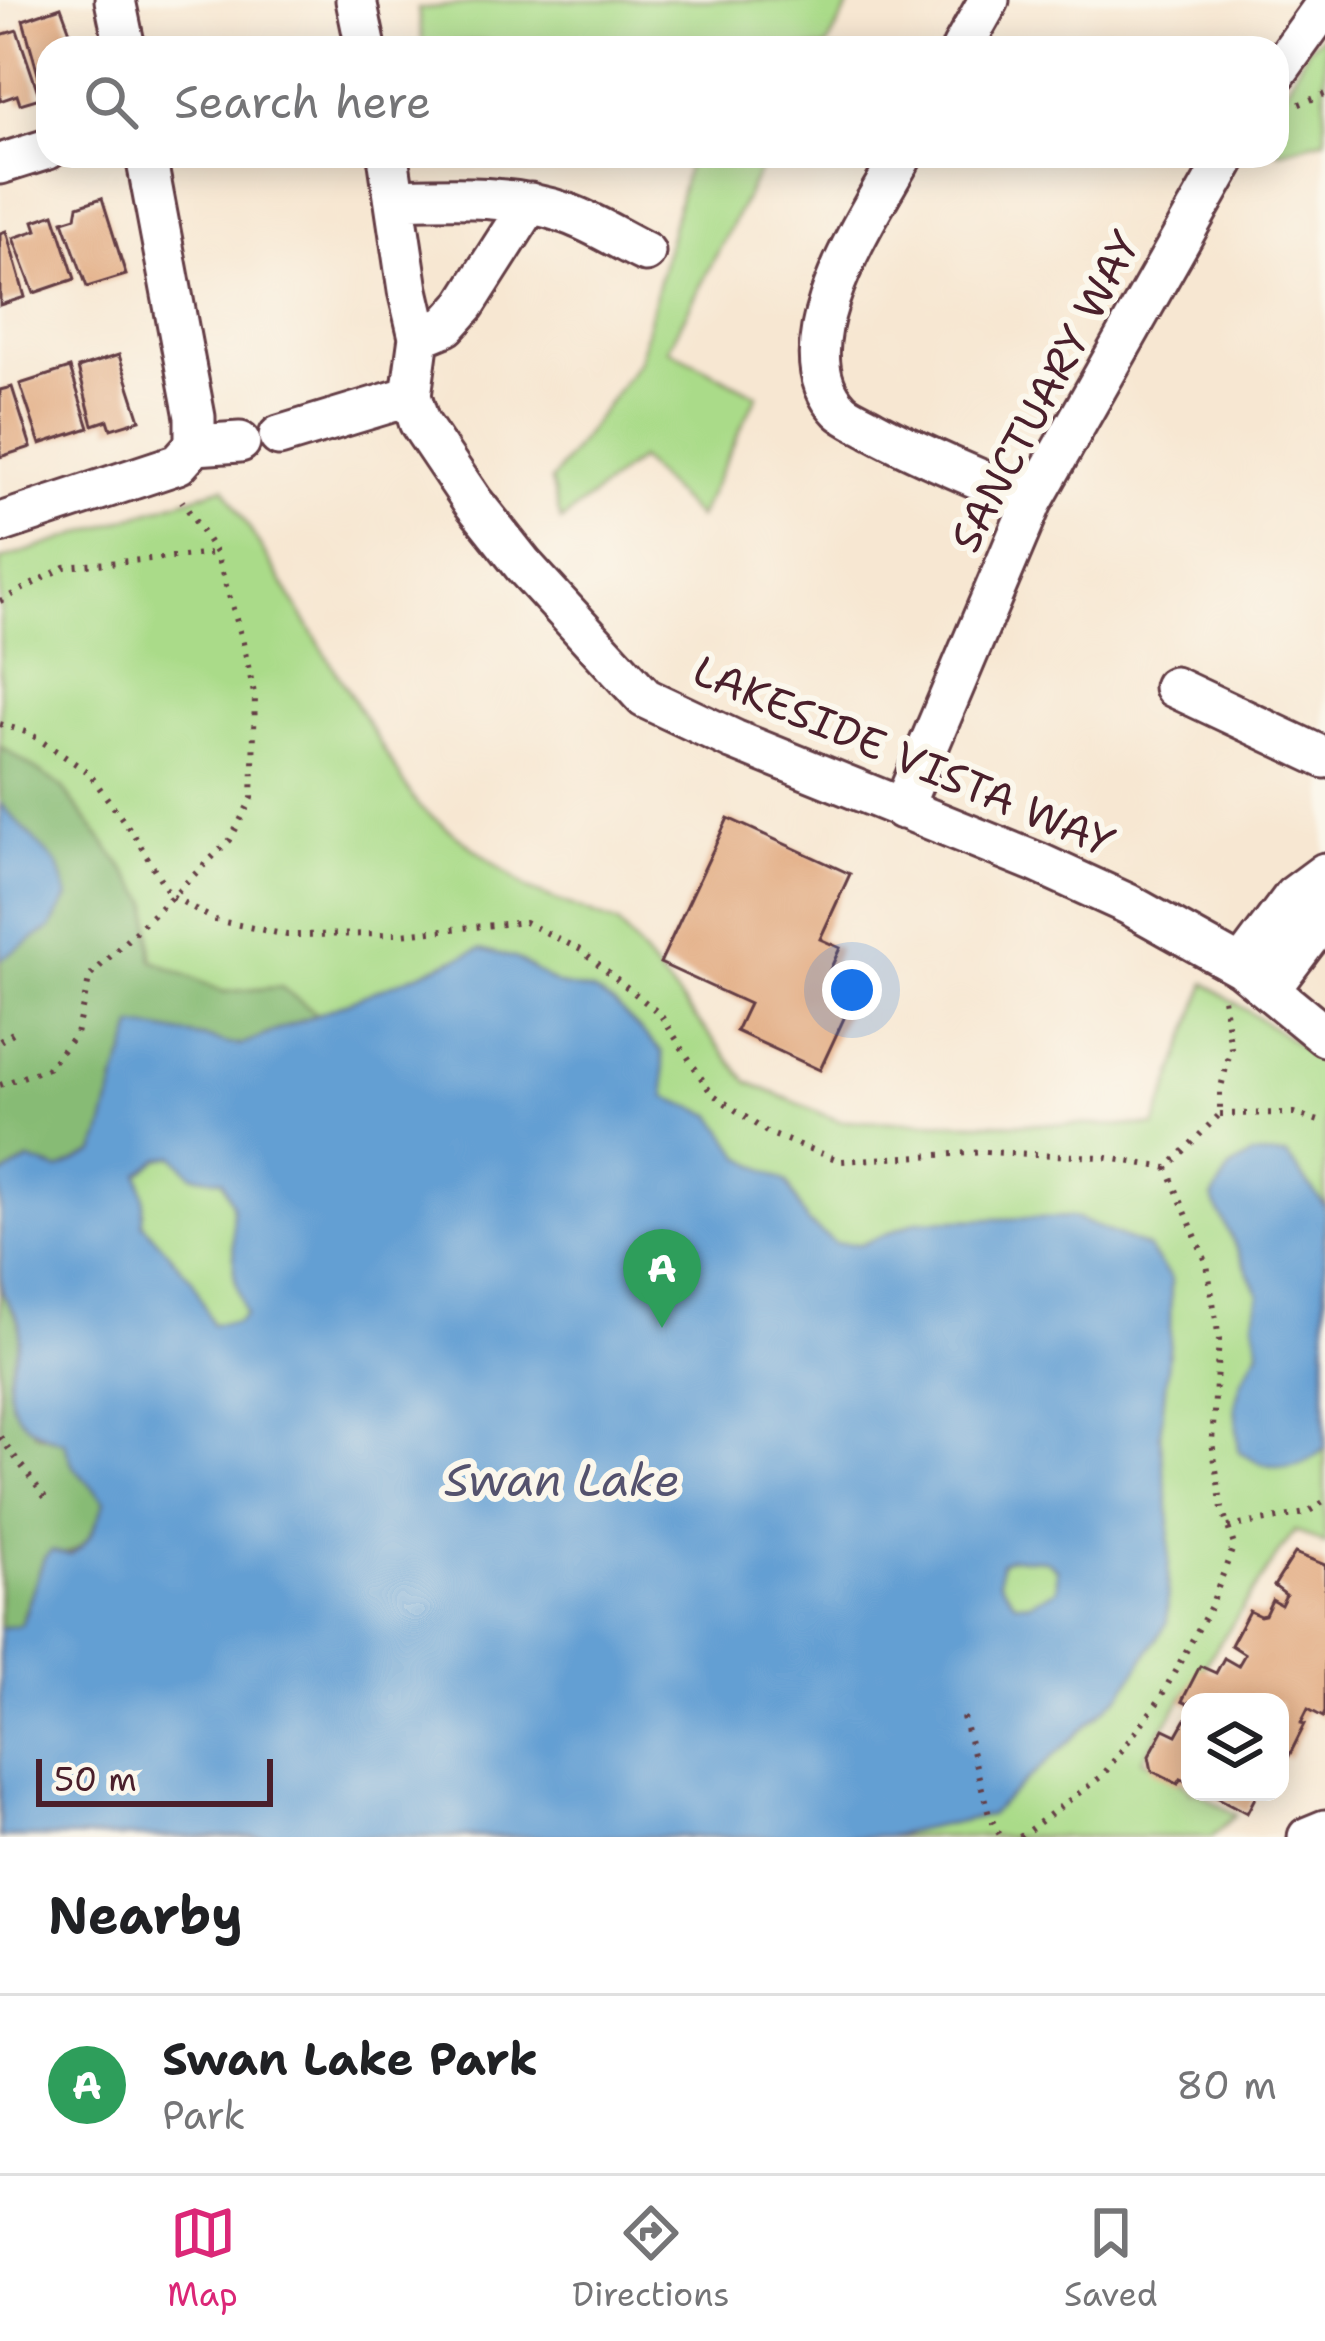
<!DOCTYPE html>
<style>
body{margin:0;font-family:"Shantell Sans",sans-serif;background:#f2f2f2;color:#202124}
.controls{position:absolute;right:36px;bottom:36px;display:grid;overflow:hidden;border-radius:24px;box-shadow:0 6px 30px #0003}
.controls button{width:108px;height:108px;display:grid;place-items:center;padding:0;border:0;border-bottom:3px solid #e0e0e0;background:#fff;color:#202124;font:60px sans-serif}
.scale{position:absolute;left:36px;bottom:30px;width:237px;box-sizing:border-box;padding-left:12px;border:6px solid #4a1f2b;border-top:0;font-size:33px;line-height:42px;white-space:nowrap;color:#4a1f2b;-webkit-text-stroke:9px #fbf7ec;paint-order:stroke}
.you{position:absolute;left:852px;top:990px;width:42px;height:42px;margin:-30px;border:9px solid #fff;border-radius:50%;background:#1a73e8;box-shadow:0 0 0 18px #1a73e833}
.badge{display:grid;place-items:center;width:78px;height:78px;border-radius:50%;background:#db2777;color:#fff;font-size:39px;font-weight:700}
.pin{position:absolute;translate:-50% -99px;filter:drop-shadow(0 3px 6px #0008)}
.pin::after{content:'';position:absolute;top:63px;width:42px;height:36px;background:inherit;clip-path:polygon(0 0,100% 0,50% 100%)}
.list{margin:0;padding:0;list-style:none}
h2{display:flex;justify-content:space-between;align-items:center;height:156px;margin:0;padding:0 48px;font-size:51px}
h2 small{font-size:39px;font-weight:400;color:#757577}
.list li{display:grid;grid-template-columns:78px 1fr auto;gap:36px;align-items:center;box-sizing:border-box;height:180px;padding:0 48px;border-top:3px solid #e0e0e0}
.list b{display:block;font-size:45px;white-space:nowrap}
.list p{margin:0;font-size:39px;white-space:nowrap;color:#757577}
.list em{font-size:39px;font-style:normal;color:#757577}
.icon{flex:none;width:66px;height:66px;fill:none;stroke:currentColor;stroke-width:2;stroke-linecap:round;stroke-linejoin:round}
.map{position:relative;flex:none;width:1325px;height:1837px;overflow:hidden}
.search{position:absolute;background:#fff;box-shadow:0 6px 30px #0003;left:36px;right:36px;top:36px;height:132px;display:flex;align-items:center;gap:30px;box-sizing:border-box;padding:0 42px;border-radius:36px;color:#757577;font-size:45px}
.sheet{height:336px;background:#fff}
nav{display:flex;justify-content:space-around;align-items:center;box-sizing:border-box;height:168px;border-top:3px solid #e0e0e0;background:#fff;font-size:33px;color:#757577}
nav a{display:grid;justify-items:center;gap:6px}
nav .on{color:#db2777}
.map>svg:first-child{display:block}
.green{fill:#aadb89;stroke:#7a7d5a;stroke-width:3}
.forest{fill:#87bb75;stroke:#686d50;stroke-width:3}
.water{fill:#639fd3;stroke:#565f7f;stroke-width:3;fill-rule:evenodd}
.building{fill:#e0a579}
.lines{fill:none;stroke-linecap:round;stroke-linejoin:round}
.minor-casing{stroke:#643d44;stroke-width:45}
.path{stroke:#643d44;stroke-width:6;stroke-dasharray:3 9;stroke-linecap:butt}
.minor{stroke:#fff;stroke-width:39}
.labels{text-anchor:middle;stroke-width:12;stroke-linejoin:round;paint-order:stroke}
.street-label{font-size:42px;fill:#4a1f2b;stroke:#fbf7ec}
.water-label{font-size:45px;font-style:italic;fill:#54526e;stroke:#fbf7ec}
</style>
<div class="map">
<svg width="1325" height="1837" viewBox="0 0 1325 1837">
<rect width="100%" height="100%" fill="#fbf7ec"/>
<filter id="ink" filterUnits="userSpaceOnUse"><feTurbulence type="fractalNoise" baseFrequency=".00833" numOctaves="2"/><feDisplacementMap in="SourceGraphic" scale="24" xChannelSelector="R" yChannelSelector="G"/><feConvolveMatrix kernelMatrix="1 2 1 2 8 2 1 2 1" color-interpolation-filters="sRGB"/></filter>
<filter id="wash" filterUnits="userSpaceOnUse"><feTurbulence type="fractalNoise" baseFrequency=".004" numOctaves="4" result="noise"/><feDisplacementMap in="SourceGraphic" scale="48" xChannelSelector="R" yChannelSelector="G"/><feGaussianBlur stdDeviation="2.7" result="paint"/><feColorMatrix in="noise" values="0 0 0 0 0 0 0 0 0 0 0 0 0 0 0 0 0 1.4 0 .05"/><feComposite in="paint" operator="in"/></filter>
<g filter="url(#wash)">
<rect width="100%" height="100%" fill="#f7e7d2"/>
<path class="green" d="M 507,0 L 852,0 L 826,48 L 522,48 L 483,41 L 423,45 L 418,9 Z
M 1325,33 L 1325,139 L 1277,152 L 1277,107 L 1308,47 Z
M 690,156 L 767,156 L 668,349 L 757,395 L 698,518 L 639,459 L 561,521 L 551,481 L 639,361 Z
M 224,487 L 418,806 L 527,889 L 618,924 L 748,1082 L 839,1121 L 1155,1126 L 1206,983 L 1325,1063 L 1325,1544 L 1295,1530 L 1142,1759 L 1190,1788 L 1190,1792 L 1197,1792 L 1236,1815 L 1211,1837 L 0,1837 L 0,560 Z"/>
<path class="forest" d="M 0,746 L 61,786 L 149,902 L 152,960 L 224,992 L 281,987 L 317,1014 L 241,1045 L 225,1046 L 206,1037 L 185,1038 L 126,1062 L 115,1080 L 109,1120 L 95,1152 L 58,1170 L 28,1160 L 0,1177 Z
M 0,1279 C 2,1295 9,1302 16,1316 C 25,1334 16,1358 9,1376 L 35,1434 L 64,1442 L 73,1466 L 105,1501 C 92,1538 85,1554 44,1558 L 20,1625 L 0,1628 Z"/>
<path class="water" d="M 0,803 L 58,865 L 68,897 L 51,928 L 0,960 Z
M 480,949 L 515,958 L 558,985 L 593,991 L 615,1005 L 662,1052 L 666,1097 L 713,1115 L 742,1157 L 787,1182 L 807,1222 L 835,1243 L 862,1244 L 917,1221 L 1072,1217 L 1147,1247 L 1171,1279 L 1170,1342 L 1160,1435 L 1170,1521 L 1167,1623 L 1122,1693 L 989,1815 L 885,1837 L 0,1837 L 0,1628 L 21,1625 L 44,1558 L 51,1551 L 70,1555 C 90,1544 98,1522 105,1501 L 73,1466 L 64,1442 C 32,1433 6,1417 9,1378 C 11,1359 23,1343 19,1323 C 17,1311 5,1302 2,1290 C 0,1256 0,1212 0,1177 L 29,1160 L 58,1170 L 95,1152 C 105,1129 108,1108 115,1084 C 120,1064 129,1047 134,1026 C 158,1028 179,1034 202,1037 C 217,1038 225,1046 241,1045 ZM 174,1156 L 192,1175 L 222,1180 L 232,1204 L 234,1274 L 245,1315 L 237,1322 L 212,1324 L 193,1281 L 142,1223 L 144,1198 L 139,1174 L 159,1159 ZM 1010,1558 L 1045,1560 L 1057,1569 L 1057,1589 L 1030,1603 L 1015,1602 L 999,1582 L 1001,1563 Z
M 1252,1155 L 1287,1156 L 1325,1206 L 1325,1448 C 1297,1474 1268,1472 1239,1451 L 1235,1406 L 1241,1382 L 1259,1350 L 1254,1320 L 1259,1294 L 1212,1198 L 1230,1169 Z"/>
<g id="blocks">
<path class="building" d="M 61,7 L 76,48 L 48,48 L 48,86 L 42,88 L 23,20 Z
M 17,30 L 40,98 L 20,104 L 17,95 L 0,101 L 0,35 Z
M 102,198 L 126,275 L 87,287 L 63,221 L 76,217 L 78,206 Z
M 54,214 L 75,279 L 34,293 L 13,238 L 37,230 L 34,221 Z
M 6,231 L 25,297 L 0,305 L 0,233 Z
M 119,355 L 140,420 L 111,429 L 108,420 L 93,425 L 78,368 Z
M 70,368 L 89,428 L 40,444 L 20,384 Z
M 12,387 L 31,447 L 0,457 L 0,390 Z
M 728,818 L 850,874 L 820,939 L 840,948 L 828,974 L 858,988 L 820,1070 L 736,1031 L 749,1004 L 660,963 Z
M 1295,1553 L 1325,1565 L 1325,1712 L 1323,1717 L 1308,1709 L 1301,1723 L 1305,1724 L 1288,1758 L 1283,1755 L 1280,1761 L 1280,1702 L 1190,1702 L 1190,1705 L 1182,1701 L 1200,1666 L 1216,1673 L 1224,1658 L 1238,1666 L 1245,1654 L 1231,1645 L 1249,1611 L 1260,1616 L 1265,1615 L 1272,1600 L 1281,1605 L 1286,1595 L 1274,1586 Z
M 1186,1719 L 1190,1720 L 1190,1783 L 1181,1779 L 1178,1784 L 1152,1771 L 1149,1756 L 1164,1729 L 1177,1735 Z
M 1207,1792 L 1258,1792 L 1247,1813 Z"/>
</g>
</g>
<g filter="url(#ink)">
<use href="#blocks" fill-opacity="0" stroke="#643d44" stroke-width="3"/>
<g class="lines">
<g class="minor-casing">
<path id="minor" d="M 115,0 L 125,48
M 356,0 L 366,48
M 962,48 L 989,0
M 1277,72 L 1325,5
M 146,156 L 195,417 L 195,445
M 388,156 L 408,290 L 419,337 L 411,396 L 419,422 L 473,502 L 523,565 L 645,698 L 734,740 L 1036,862 L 1128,904 L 1241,967 L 1325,1036
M 902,156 C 869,216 779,347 840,410 C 848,418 862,423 872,429 C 923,457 979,478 1032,502
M 0,164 L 48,149
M 396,199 C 454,197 513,194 568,214 C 594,223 620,240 645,252
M 419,337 L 446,326 L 465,305 L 530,203
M 279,436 L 411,396
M 195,445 L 240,442
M 0,523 L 178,464 L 195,445
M 1174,687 L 1325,758
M 902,809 L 1032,502 L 1228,156
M 1241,967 L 1294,896 L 1325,873
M 1270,989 L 1325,916
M 1308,1837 L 1325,1830"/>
</g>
<path class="path" d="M 1277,113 L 1325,94
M 0,601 L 65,567 L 215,553
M 0,724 L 29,733 L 88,772 L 134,835 L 170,895 L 215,920 L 287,935 L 401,934 L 525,922 L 581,950 L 660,1014 L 711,1093 L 768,1133 L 841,1161 L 984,1152 L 1102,1157 L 1167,1168 L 1220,1114 L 1220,1091 L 1231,1048 L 1223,998
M 0,1041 L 16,1031
M 0,1085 L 48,1068 L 76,1034 L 90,976 L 230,840 L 252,798 L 255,698 L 242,638 L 216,553 L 182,501
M 1220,1114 L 1294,1113 L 1325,1123
M 0,1437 L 47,1500
M 1228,1527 L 1306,1513 L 1325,1501
M 963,1717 L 989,1815 L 1001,1837
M 1020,1837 L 1103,1775 L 1158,1702 L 1211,1606 L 1234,1545 L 1222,1509 L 1212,1442 L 1219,1339 L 1207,1264 L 1167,1168"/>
<use href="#minor" class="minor"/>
</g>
</g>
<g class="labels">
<g class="street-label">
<text transform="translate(1045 391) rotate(-62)" y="15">SANCTUARY WAY</text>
<text transform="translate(904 756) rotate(23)" y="15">LAKESIDE VISTA WAY</text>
</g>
<g class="water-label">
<text x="562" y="1496">Swan Lake</text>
</g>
</g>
</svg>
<div class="controls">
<button><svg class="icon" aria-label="layers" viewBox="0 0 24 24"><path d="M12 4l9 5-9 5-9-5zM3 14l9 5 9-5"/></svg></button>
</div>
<div class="scale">50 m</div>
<div class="you"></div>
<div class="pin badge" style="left:662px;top:1328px;background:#2e9e5b">A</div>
<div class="search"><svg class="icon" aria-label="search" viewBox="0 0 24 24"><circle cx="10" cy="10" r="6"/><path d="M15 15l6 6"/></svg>Search here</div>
</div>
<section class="sheet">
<h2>Nearby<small></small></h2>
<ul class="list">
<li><span class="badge" style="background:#2e9e5b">A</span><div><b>Swan Lake Park</b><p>Park</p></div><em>80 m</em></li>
</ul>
</section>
<nav>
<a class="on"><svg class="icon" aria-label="map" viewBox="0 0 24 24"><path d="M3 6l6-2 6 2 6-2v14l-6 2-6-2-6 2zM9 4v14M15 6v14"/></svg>Map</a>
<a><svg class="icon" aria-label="directions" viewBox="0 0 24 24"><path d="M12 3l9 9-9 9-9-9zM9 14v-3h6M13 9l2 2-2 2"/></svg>Directions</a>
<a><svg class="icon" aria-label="saved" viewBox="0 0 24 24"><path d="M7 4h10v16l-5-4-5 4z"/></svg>Saved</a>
</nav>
